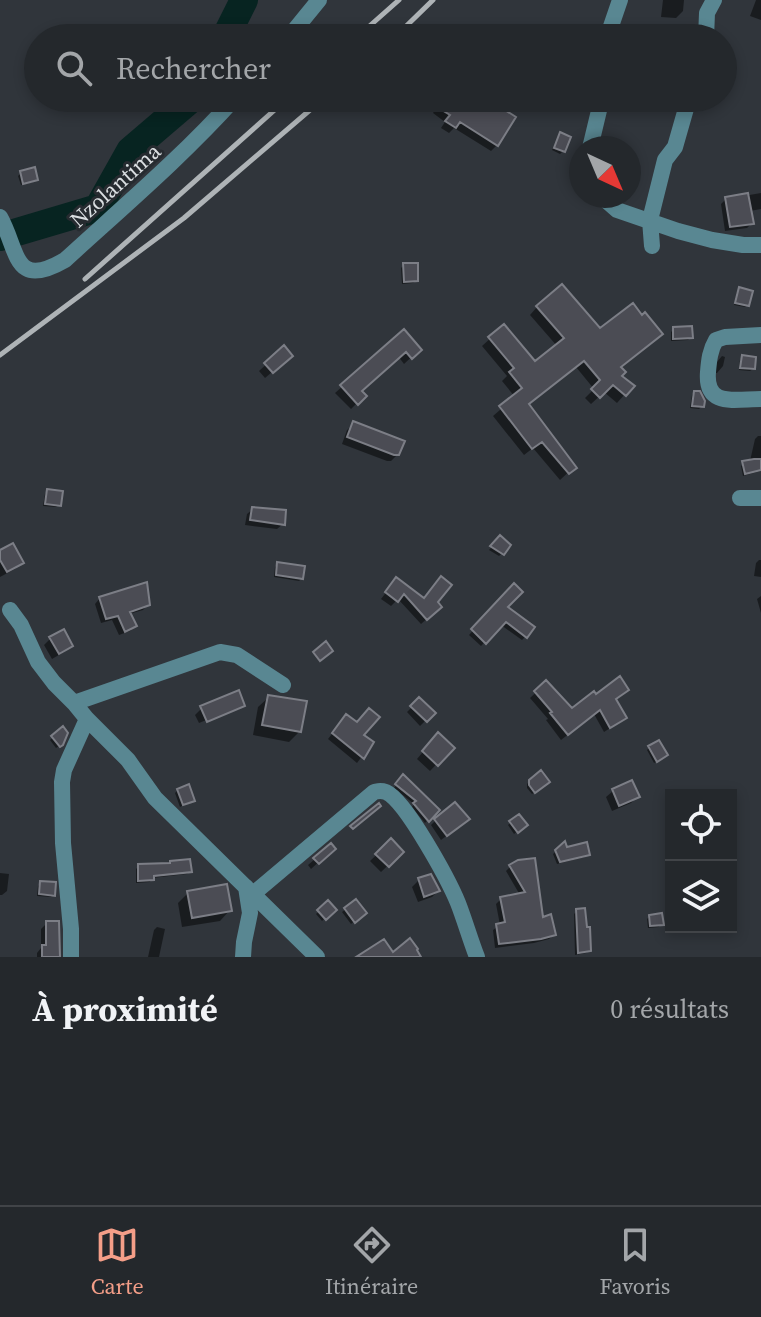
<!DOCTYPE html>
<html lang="fr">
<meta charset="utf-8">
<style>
body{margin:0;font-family:"Source Serif 4",serif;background:#2c3034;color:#f1f3f6}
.controls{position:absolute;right:24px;bottom:24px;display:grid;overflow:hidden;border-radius:0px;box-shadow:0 4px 12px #0003}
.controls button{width:72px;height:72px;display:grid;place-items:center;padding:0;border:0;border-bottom:2px solid #414448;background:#24282c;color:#f1f3f6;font:40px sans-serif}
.compass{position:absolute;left:569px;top:136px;width:72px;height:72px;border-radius:50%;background:#24282c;box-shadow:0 4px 12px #0003;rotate:136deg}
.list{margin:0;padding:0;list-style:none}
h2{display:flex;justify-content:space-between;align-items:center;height:104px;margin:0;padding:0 32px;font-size:34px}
h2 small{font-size:26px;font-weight:400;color:#a3a6a9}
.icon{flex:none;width:44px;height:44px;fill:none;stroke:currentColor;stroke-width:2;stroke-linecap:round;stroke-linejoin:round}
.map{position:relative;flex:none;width:761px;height:957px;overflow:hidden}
.search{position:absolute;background:#24282c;box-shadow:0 4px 12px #0003;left:24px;right:24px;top:24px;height:88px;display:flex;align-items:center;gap:20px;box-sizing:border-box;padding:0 28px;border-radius:44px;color:#a3a6a9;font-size:30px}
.sheet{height:248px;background:#24282c}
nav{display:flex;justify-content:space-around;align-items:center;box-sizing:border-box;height:112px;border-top:2px solid #414448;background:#24282c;font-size:22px;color:#a3a6a9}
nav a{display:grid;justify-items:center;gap:4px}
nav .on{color:#f49e88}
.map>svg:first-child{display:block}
.shadow{fill:#0007}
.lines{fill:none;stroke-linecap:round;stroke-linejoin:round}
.river{stroke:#072421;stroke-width:28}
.building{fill:#4b4c54;stroke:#7c7e86;stroke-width:2}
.street{stroke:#598792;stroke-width:16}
.rail{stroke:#aeb3b6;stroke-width:5}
.labels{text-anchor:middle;stroke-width:6;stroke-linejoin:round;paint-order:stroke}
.street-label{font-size:22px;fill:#dadee1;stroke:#262b30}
</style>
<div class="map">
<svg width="761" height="957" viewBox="0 0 761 957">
<rect width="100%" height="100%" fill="#30353b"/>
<path class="shadow" d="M 663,0 L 684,0 L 683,11 L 676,18 L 661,17 Z
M 756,0 L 761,0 L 761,20 L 750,16 Z
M 443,98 L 483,98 L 497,145 L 491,151 L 454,128 L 449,133 L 441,128 L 445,122 L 433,113 Z
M 561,134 L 563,151 L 560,154 L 552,150 Z
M 21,173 L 36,179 L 33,182 L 21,185 L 18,176 Z
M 761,193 L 761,209 L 750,211 L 752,223 L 747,228 L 725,231 L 721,204 L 726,199 Z
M 404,265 L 416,281 L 413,283 L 402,284 L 401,268 Z
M 740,290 L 748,305 L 745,307 L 734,305 L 737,292 Z
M 537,307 L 619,368 L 619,376 L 632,386 L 617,403 L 604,392 L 591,404 L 585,398 L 594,389 L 576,367 L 527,405 L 574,467 L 560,480 L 533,448 L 524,455 L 493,416 L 515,397 L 502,381 L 507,376 L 482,346 L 504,326 L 534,363 L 557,346 L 530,315 Z
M 674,329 L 691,337 L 688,340 L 671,341 L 671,332 Z
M 404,332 L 419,350 L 404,364 L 398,356 L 359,391 L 364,396 L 351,409 L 335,393 Z
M 284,348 L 284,362 L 265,378 L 259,371 Z
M 722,356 L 725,357 L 723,366 L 717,373 L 714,373 L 716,363 Z
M 743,357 L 753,369 L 750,371 L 739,370 L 740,360 Z
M 694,393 L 702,406 L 699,409 L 690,408 L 692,395 Z
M 354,424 L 398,454 L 391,461 L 387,461 L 342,444 L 347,430 Z
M 758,436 L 761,436 L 761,471 L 743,476 L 741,466 L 750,461 L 755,439 Z
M 48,491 L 59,505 L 56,507 L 43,506 L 45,494 Z
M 253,509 L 283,524 L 277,529 L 245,525 L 247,514 Z
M 500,538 L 509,546 L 499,556 L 489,550 Z
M 0,553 L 21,563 L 15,569 L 0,577 Z
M 759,560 L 761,560 L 761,577 L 754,576 L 756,563 Z
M 278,564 L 302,578 L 299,581 L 274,577 L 275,567 Z
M 391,586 L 423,600 L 436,602 L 440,607 L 421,624 L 398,599 L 391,606 L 381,599 Z
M 514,586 L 505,607 L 526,636 L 522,640 L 501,625 L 481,646 L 469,635 Z
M 761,596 L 761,613 L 757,599 Z
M 100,598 L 148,604 L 143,610 L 129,614 L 135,626 L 130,631 L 119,635 L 112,620 L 101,623 L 95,604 Z
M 51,638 L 70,646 L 64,652 L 52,659 L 44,645 Z
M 546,683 L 572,711 L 614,700 L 618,723 L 604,732 L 594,714 L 561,740 L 546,720 L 548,719 L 530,698 Z
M 269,697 L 300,731 L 289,742 L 253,735 L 258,707 Z
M 419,700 L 433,713 L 420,726 L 407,712 Z
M 243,705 L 238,710 L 238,707 L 199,723 L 195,715 L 202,708 Z
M 342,721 L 357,724 L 361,736 L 372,743 L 357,763 L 328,739 Z
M 63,729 L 62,744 L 56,748 L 50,740 Z
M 432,741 L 452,748 L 430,771 L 417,759 Z
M 649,748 L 663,758 L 654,763 L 647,750 Z
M 403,777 L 437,810 L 425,823 L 412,807 L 414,804 L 394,788 Z
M 530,781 L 545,785 L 532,794 L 527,788 L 527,784 Z
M 178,790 L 192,800 L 180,807 L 175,793 Z
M 613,791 L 637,797 L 631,803 L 612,811 L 606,797 Z
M 519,816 L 525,825 L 514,834 L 508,825 Z
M 436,820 L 462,824 L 441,840 L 431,825 Z
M 391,841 L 402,852 L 381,872 L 370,861 Z
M 564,845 L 566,849 L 588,854 L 585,857 L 557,864 L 553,854 Z
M 333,849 L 311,869 L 308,865 L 315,859 Z
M 139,866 L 190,871 L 187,874 L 152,878 L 150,882 L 136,883 L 136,869 Z
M 510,867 L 541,919 L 554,935 L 549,939 L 534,943 L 495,948 L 493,930 L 500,925 L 496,904 L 501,899 L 520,895 L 506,871 Z
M 0,873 L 9,874 L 7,891 L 2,895 L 0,895 Z
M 419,880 L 438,891 L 432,897 L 418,902 L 412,887 Z
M 41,883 L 53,895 L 51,897 L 37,896 L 38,886 Z
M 188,893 L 230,910 L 220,921 L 182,927 L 178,903 Z
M 355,902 L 364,913 L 351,924 L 342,912 Z
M 328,903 L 334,910 L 322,921 L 316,914 Z
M 577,911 L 589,950 L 586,953 L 575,955 L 574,914 Z
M 650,916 L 661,924 L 659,927 L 648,928 L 647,919 Z
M 47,923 L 57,957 L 37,957 L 37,953 L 41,948 L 41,929 Z
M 157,927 L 165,929 L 159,957 L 148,957 L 154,930 Z"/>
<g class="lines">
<path class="river" d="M 225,38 L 244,0
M 0,237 L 98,208 L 130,151 L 192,98"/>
</g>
<path class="building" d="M 443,98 L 486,98 L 516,117 L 498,146 L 460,122 L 456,128 L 445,121 L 450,115 L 437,107 Z
M 560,132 L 571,137 L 565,152 L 554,148 Z
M 35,167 L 38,180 L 23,184 L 20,171 Z
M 748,193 L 754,224 L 730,227 L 725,197 Z
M 403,263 L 418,263 L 418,281 L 404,282 Z
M 562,284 L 600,328 L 633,303 L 642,315 L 645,312 L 663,334 L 621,367 L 626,372 L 622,376 L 635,386 L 626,396 L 613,385 L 600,398 L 591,389 L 600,380 L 584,361 L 529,404 L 577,468 L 569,474 L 542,442 L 532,449 L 499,406 L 522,388 L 509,372 L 514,368 L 488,337 L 504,324 L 535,361 L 564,338 L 536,306 Z
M 739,287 L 753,291 L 749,306 L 735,303 Z
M 692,326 L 693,338 L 673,339 L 673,327 Z
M 404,329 L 422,350 L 412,359 L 406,352 L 362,391 L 367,396 L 358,405 L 340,385 Z
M 284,345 L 293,356 L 273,373 L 264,363 Z
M 742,355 L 756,357 L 755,369 L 740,368 Z
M 694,391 L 700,391 L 705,401 L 704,407 L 692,406 Z
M 353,421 L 405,441 L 399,455 L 394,455 L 347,437 Z
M 754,459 L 761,459 L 761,470 L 745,474 L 742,461 Z
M 47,489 L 63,491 L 61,506 L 45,504 Z
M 252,507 L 286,510 L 285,525 L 250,520 Z
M 500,535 L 511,545 L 504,555 L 490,546 Z
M 13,543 L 24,563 L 7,572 L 0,560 L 0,550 Z
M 277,562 L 305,566 L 303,579 L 276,575 Z
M 441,576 L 452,585 L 438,602 L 442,607 L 427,620 L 404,594 L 398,602 L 385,592 L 396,577 L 424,598 Z
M 147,582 L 150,605 L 130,612 L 137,626 L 125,632 L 118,616 L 106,619 L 99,597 Z
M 514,583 L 523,592 L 508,607 L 535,627 L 527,638 L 506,622 L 486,644 L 471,629 Z
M 64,629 L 73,646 L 59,654 L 49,637 Z
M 326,641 L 333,651 L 320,661 L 313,652 Z
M 620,676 L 629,690 L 616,699 L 627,718 L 610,728 L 600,710 L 568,735 L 550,713 L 552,712 L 534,691 L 546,680 L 572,708 L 594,691 L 596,694 Z
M 239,690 L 245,706 L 207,722 L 200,706 Z
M 268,695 L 307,701 L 301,732 L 262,725 Z
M 419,697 L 436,713 L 427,722 L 410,706 Z
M 369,708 L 380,717 L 364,735 L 374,742 L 364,759 L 332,733 L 346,714 L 357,722 Z
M 63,726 L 68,733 L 63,745 L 60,747 L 51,736 Z
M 438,732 L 455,748 L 438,766 L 422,751 Z
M 659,740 L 668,755 L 657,762 L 648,746 Z
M 541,770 L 550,782 L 535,793 L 529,785 L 529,780 Z
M 403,774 L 440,810 L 429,822 L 413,803 L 416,801 L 395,784 Z
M 632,780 L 640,797 L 619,806 L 612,789 Z
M 189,784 L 195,801 L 183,805 L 177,789 Z
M 455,802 L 470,819 L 447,836 L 434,819 Z
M 379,803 L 381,806 L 353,829 L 350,826 Z
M 519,814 L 528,825 L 518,833 L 509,821 Z
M 391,838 L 404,852 L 389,867 L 375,854 Z
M 565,841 L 567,847 L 587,842 L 590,855 L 560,862 L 555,850 Z
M 331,843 L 336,849 L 319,864 L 313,858 Z
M 535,858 L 543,917 L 551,914 L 556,935 L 541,939 L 499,944 L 496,924 L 505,922 L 500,897 L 525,892 L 509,865 L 518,860 Z
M 190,859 L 192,872 L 154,876 L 154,880 L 138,881 L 138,864 L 170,863 L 170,861 Z
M 431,874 L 440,891 L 424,897 L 418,878 Z
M 40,881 L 56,882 L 55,896 L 39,894 Z
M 227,884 L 232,911 L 192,918 L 187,891 Z
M 356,899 L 367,913 L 355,923 L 344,908 Z
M 328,900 L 337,910 L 326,920 L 317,910 Z
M 585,908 L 587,927 L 590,927 L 591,951 L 578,953 L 576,909 Z
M 662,913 L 664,925 L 650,926 L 649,915 Z
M 46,921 L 59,921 L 60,957 L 42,957 L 42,945 L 46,945 Z
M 410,938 L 418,949 L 417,950 L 421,957 L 356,957 L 384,939 L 393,952 Z"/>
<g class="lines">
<path class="street" d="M 288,38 L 319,0
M 607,38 L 620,0
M 706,38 L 707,13 L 714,0
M 590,148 L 602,98
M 601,196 L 617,210 L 678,231 L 712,240 L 743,245 L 761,245
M 0,217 C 19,251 13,290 65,260 C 123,207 183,156 235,98
M 652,246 L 650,220 L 665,160 L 675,147 L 689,98
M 761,335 L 725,337 L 716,340 C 710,350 709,360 708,372 C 705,408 735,399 761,399
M 740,498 L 761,498
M 10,610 L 21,625 L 38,662 L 54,683 L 74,703 L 87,719 L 128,760 L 155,798 L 317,957
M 74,703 L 220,652 L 237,655 L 283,685
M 253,894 L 374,792 C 379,791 380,790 386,792 C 406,801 449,881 458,903 C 465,921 470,939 477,957
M 71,957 L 71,929 L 63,843 L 62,782 L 64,770 L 87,719
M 243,957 L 244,942 L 250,913 L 246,887"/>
<path class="rail" d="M 356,38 L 399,0
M 394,38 L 433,0
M 85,279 L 288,98
M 0,355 L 184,218 L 324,98"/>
</g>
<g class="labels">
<g class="street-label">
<text transform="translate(115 185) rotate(-42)" y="8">Nzolantima</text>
</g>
</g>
</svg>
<div class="controls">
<button><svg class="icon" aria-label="locate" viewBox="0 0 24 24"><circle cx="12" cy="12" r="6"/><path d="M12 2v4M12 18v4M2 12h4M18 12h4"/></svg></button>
<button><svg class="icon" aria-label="layers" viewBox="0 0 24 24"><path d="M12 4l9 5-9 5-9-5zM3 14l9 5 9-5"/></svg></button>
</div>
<svg class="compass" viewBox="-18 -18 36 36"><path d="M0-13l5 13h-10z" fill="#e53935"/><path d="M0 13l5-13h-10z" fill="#a3a6a9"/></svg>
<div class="search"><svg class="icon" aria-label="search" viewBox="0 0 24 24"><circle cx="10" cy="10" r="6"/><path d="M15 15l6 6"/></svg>Rechercher</div>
</div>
<section class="sheet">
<h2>À proximité<small>0 résultats</small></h2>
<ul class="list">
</ul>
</section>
<nav>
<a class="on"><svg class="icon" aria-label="map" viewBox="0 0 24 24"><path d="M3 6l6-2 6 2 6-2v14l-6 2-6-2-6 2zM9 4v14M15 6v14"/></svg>Carte</a>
<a><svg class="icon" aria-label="directions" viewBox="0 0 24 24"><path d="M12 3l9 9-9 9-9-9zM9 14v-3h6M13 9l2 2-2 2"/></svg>Itinéraire</a>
<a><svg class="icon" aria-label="saved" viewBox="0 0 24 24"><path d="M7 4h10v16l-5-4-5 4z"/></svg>Favoris</a>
</nav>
